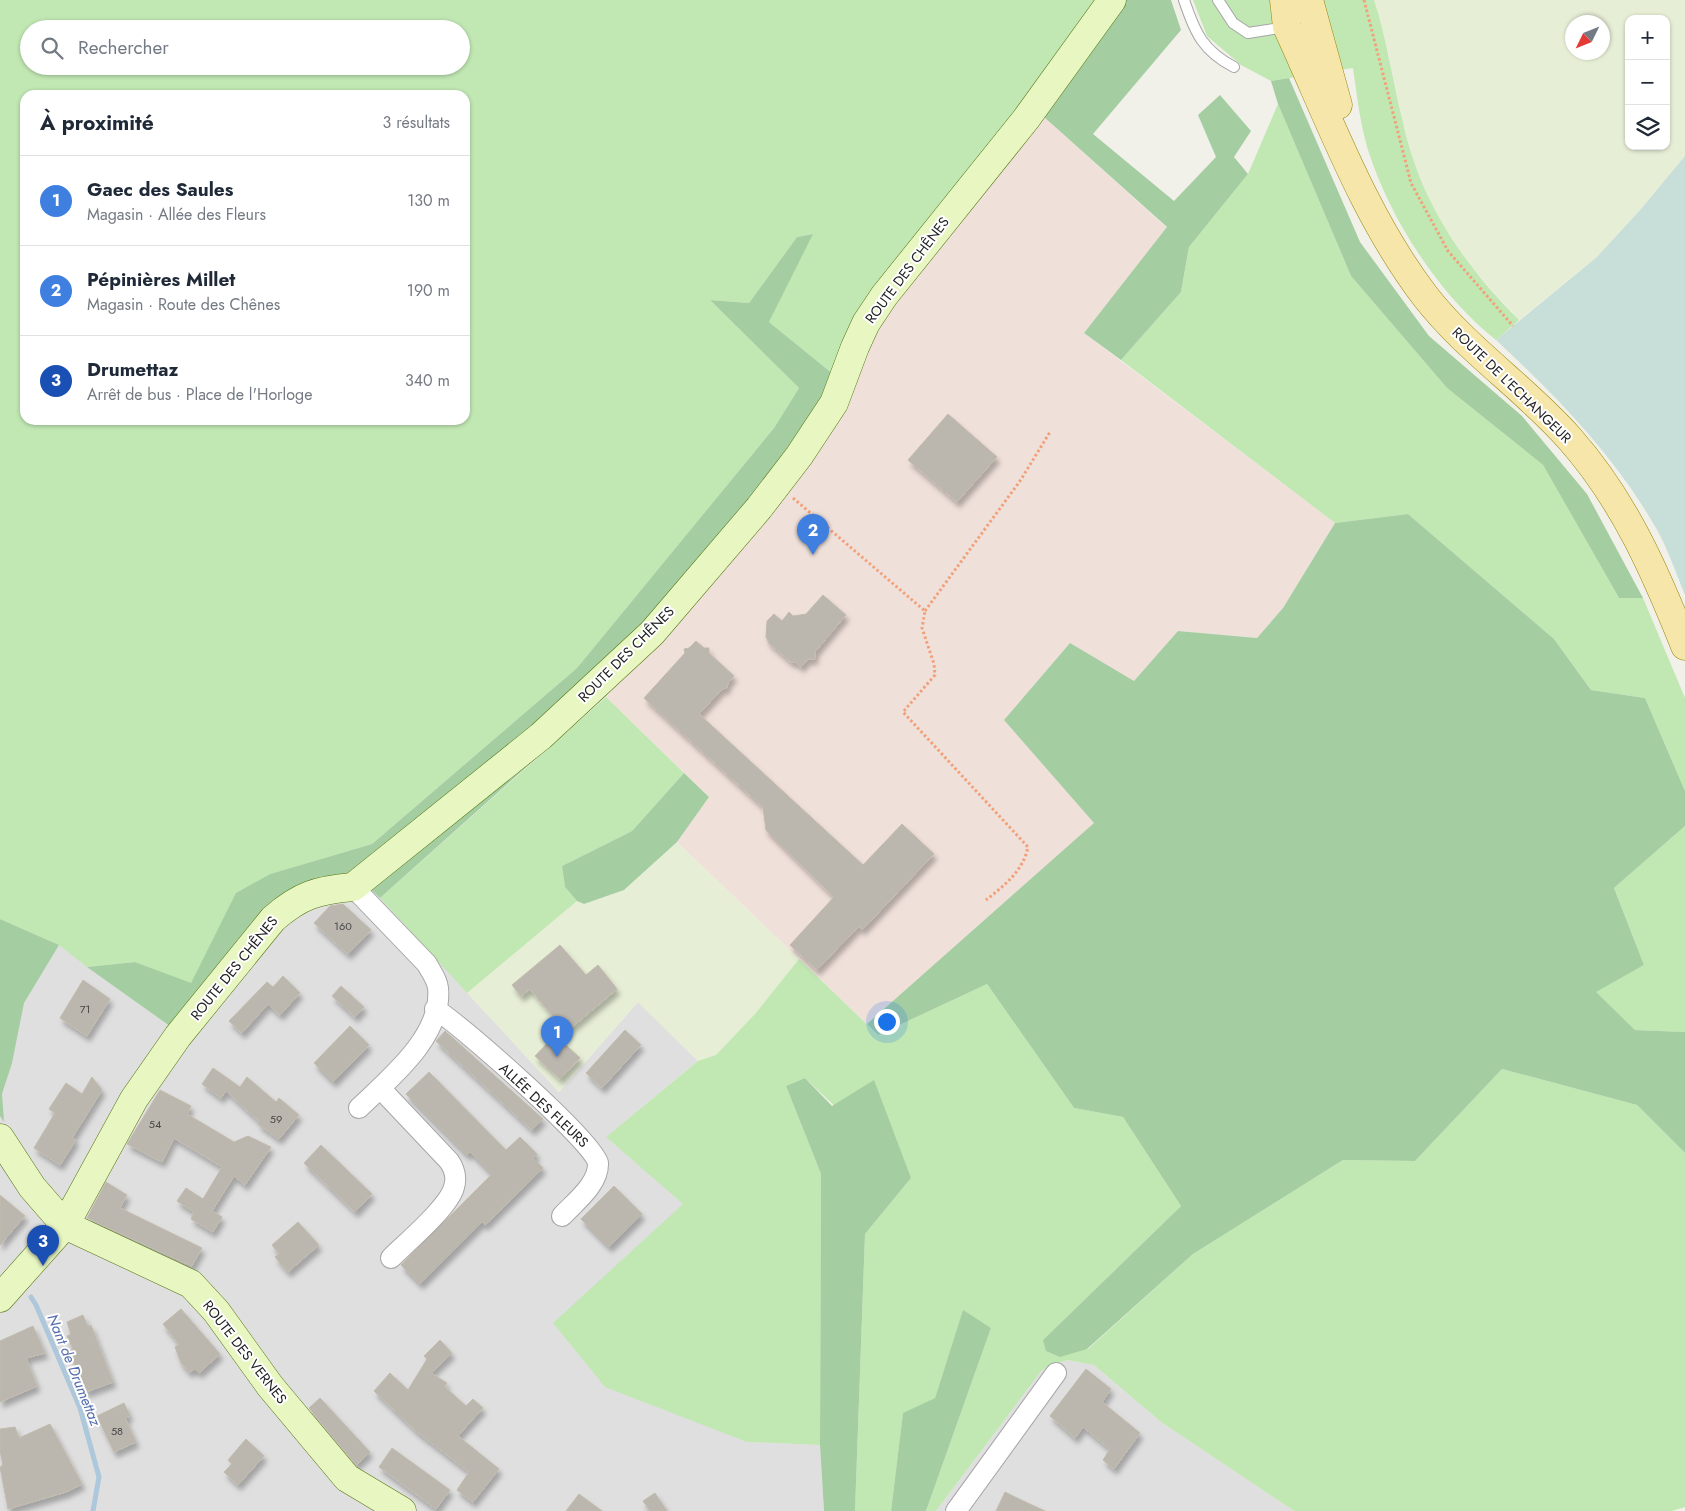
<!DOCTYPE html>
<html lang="fr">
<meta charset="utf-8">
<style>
body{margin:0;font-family:Jost,sans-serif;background:#f6f6f7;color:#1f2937}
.controls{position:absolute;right:15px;top:15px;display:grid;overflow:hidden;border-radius:10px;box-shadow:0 1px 4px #0004}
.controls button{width:45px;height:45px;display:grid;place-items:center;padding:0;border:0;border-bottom:1px solid #e0e1e3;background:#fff;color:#1f2937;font:25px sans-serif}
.compass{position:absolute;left:1565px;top:15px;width:45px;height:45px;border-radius:50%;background:#fff;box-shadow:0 1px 4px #0004;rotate:227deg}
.you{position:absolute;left:886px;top:1021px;width:18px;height:18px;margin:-12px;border:4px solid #fff;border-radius:50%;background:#1a73e8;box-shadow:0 0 0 8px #1a73e833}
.badge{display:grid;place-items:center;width:32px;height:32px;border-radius:50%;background:#b45309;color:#fff;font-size:16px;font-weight:700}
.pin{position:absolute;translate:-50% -41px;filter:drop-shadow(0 1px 2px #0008)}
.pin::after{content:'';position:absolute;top:26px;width:18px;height:15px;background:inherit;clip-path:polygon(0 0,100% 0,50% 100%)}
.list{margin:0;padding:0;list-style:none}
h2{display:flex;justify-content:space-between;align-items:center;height:65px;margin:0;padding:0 20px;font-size:21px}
h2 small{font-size:16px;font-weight:400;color:#747a83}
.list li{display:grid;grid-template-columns:32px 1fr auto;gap:15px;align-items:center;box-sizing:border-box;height:90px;padding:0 20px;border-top:1px solid #e0e1e3}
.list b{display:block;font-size:19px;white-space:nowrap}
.list p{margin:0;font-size:16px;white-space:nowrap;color:#747a83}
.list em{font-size:16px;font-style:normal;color:#747a83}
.icon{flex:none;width:28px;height:28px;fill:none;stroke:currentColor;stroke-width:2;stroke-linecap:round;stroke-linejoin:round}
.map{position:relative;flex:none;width:1685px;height:1511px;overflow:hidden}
.search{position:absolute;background:#fff;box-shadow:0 1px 4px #0004;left:20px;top:20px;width:450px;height:55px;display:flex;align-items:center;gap:12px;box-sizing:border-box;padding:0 18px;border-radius:28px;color:#747a83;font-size:19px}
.panel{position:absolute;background:#fff;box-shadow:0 1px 4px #0004;left:20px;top:90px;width:450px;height:335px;border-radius:15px}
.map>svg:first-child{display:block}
.residential{fill:#e0dfdf}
.commercial{fill:#f0e0da}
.farmland{fill:#e7eed6;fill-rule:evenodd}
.grass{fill:#c1e7b3;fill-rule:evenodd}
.forest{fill:#a4cea1}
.wetland{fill:#c7ded9}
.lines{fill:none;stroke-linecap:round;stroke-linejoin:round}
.stream{stroke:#adc7db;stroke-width:5}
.building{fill:#bbb7af;stroke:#c2bbac;filter:url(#shadow)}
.lane-casing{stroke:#a6a6a6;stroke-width:12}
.street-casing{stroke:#a6a6a6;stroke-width:22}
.secondary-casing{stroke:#53750d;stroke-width:29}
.primary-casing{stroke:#95860a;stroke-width:29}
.path{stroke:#f1a17a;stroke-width:3;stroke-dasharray:2.5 2.5;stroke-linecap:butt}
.lane{stroke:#fff;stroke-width:10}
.street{stroke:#fff;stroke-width:20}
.secondary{stroke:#e8f6c2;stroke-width:28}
.primary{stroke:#f6e6a9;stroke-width:28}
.labels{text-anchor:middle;stroke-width:4;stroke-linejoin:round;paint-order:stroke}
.number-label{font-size:11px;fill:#484745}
.street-label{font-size:14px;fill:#222;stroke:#fff}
.water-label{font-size:15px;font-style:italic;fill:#536cac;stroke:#fff}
</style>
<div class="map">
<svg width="1685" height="1511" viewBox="0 0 1685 1511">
<defs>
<filter id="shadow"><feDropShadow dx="3" dy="5.5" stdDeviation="2.5" flood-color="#0004"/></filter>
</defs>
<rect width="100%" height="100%" fill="#f1f0e9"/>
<path class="residential" d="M 354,874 L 380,898 L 559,1092 L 638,1002 L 698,1061 L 606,1137 L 684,1204 L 747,1442 L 820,1445 L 824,1511 L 0,1511 L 0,919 L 59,945 L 174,1029 L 290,893 Z
M 1067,1360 L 1094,1365 L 1161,1422 L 1294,1511 L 936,1511 L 1042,1370 Z"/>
<path class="commercial" d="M 1044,117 L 1167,228 L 1084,333 L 1335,523 L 1283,608 L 1257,638 L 1178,631 L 1134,682 L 1070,643 L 1004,720 L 1095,823 L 867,1024 L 677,842 L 709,797 L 606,697 L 767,515 L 872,327 Z"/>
<path class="farmland" d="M 1374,0 L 1685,0 L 1685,156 L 1641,209 L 1597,257 L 1519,320 L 1464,259 L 1445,232 L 1426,192 L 1414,162 L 1403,124 L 1389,55 ZM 1629,19 L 1666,19 L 1666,146 L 1629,146 ZM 1572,22 L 1602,22 L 1602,52 L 1572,52 Z
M 677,842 L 799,959 L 755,1014 L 716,1055 L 698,1061 L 638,1002 L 559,1092 L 467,993 L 577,901 L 584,904 L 624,890 Z"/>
<path class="grass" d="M 0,0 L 1120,0 L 872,327 L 849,387 L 769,322 L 812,234 L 797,237 L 749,303 L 710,300 L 799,388 L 774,428 L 577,668 L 372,844 L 270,874 L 237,893 L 191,984 L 135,962 L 87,967 L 59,945 L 0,919 ZM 29,29 L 461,29 L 461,66 L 29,66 ZM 25,95 L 465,95 L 465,420 L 25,420 Z
M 1193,0 L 1374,0 C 1387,40 1393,82 1403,123 C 1421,203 1462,263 1519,320 L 1496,340 C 1439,295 1390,219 1368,150 C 1360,123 1357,96 1353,68 L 1271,81 L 1241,65 L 1207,36 Z
M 1278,104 L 1351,276 L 1447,388 L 1543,465 L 1619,598 L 1643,598 L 1685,698 L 1685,791 L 1645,698 L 1591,690 L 1554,639 L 1408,514 L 1335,523 L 1121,360 L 1181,292 L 1189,247 L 1248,174 Z
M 606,697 L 684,773 L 632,831 L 562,866 L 565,887 L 577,901 L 467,993 L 380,898 Z
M 1685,826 L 1685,1032 L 1635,1030 L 1595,992 L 1644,965 L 1614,888 Z
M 799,959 L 878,1035 L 987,984 L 1074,1108 L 1123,1117 L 1181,1206 L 1043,1340 L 1088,1349 L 1193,1254 L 1343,1160 L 1415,1161 L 1502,1069 L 1637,1105 L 1685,1153 L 1685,1507 L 1672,1511 L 1294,1511 L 1161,1422 L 1094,1365 L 1067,1360 L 1042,1370 L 936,1511 L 926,1511 L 991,1328 L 963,1311 L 935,1398 L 903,1414 L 891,1511 L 855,1511 L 865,1234 L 911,1178 L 805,1078 L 786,1086 L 821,1174 L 820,1445 L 747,1442 L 605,1387 L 553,1323 L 683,1204 L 606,1137 L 698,1061 L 716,1055 L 755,1014 Z"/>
<path class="forest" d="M 1120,0 L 1171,0 L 1181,30 L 1093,134 L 1174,201 L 1216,157 L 1198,115 L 1220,95 L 1251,131 L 1234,157 L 1248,174 L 1189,247 L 1181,292 L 1121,360 L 1084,333 L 1167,227 L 1044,117 Z
M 1289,78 L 1360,242 L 1429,336 L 1522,416 L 1587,494 L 1643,598 L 1619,598 L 1543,465 L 1447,388 L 1351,276 L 1278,104 L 1271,81 Z
M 813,234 L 769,322 L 849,387 L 767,515 L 606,696 L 380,898 L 354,874 L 290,893 L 174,1029 L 87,967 L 135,962 L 191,983 L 236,893 L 270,874 L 372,844 L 577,668 L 774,428 L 799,388 L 710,300 L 749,303 L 797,237 Z
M 1408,514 L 1554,639 L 1591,690 L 1645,698 L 1685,791 L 1685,826 L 1614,888 L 1644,965 L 1596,992 L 1635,1030 L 1685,1032 L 1685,1153 L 1637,1105 L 1502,1069 L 1415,1161 L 1343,1160 L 1193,1254 L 1087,1349 L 1060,1357 L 1046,1351 L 1043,1340 L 1181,1206 L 1123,1117 L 1074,1108 L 987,984 L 878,1035 L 867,1024 L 1094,823 L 1004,720 L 1070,643 L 1134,681 L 1178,631 L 1257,638 L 1283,608 L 1335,523 Z
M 684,773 L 709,797 L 677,842 L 624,890 L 584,904 L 577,901 L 565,887 L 562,866 L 632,831 Z
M 0,919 L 59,945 L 24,1003 L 12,1063 L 2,1094 L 4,1122 L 0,1116 Z
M 805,1078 L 832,1106 L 874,1080 L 911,1178 L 865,1234 L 855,1511 L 824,1511 L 820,1445 L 821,1174 L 786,1086 Z
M 963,1310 L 991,1328 L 926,1511 L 891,1511 L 903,1413 L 935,1398 Z"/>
<path class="wetland" d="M 1685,156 L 1685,595 C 1676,573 1668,549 1656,528 C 1614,455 1557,397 1496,340 L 1597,257 L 1641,209 Z"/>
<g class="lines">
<path class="stream" d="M 31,1297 L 36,1305 L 80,1408 L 99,1477 L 93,1511"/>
</g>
<path class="building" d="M 948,414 L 997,457 L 957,502 L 908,460 Z
M 823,595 L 846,615 L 815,652 L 815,659 L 808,659 L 801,667 L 795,662 L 791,662 L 769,643 L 766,637 L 767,621 L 774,614 L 782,621 L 789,612 L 793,616 L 806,614 Z
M 696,641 L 704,648 L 709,648 L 709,653 L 734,676 L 728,683 L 727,688 L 722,689 L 699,714 L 863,865 L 902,824 L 934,854 L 862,930 L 859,926 L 817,970 L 790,945 L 834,897 L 766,830 L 763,807 L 644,698 L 685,653 L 684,649 L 689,648 Z
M 343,904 L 371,930 L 348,954 L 314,923 L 330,906 Z
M 560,945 L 586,975 L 598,965 L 617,989 L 566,1032 L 530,989 L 521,996 L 512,985 Z
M 283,976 L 300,993 L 280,1015 L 268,1004 L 242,1033 L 229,1021 L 267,982 L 273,987 Z
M 83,980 L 110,999 L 87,1036 L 60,1018 Z
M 341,986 L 364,1007 L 355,1017 L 332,996 Z
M 350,1026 L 369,1045 L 333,1082 L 314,1063 Z
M 625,1030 L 641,1045 L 602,1088 L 586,1073 Z
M 445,1031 L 543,1119 L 532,1130 L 436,1041 Z
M 555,1035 L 580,1058 L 560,1079 L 535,1056 Z
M 213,1068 L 240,1087 L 247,1077 L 276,1102 L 279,1098 L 299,1115 L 279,1139 L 258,1124 L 260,1122 L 226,1091 L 221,1098 L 202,1084 Z
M 429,1072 L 506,1150 L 520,1137 L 537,1154 L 533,1158 L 543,1168 L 485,1225 L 482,1222 L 420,1284 L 401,1265 L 492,1174 L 470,1152 L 467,1155 L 406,1094 Z
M 92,1077 L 102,1090 L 72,1138 L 76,1140 L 60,1165 L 34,1148 L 55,1113 L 49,1109 L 66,1083 L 82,1094 Z
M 160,1090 L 191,1106 L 187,1114 L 234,1142 L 248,1136 L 271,1147 L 245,1185 L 234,1176 L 212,1211 L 222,1217 L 213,1232 L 191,1219 L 194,1212 L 177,1201 L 186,1188 L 203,1199 L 222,1167 L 174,1138 L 162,1162 L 127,1144 Z
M 321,1145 L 372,1194 L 355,1212 L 304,1163 Z
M 106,1182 L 127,1195 L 120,1208 L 202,1248 L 192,1266 L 87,1218 Z
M 614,1186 L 642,1214 L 609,1247 L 581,1219 Z
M 0,1195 L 25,1216 L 0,1245 Z
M 298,1222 L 319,1245 L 288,1272 L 275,1257 L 279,1254 L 272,1245 Z
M 181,1309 L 220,1354 L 199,1373 L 195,1369 L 189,1372 L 181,1363 L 175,1347 L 179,1344 L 163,1324 Z
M 83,1315 L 88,1327 L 91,1325 L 113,1382 L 86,1392 L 69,1351 L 73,1349 L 67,1336 L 71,1334 L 67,1322 Z
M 33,1326 L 45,1353 L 26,1358 L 37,1386 L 0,1402 L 0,1341 Z
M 440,1340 L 452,1353 L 431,1373 L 447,1383 L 444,1386 L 466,1406 L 473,1399 L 483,1408 L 458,1436 L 499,1469 L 473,1502 L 457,1490 L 469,1472 L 416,1431 L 374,1391 L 390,1373 L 408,1390 L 427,1359 L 424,1356 Z
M 1086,1369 L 1111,1389 L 1102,1402 L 1140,1433 L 1114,1469 L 1103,1460 L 1110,1449 L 1083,1427 L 1075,1438 L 1050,1416 Z
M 320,1398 L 370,1452 L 356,1465 L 309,1408 Z
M 124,1403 L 130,1416 L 125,1418 L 136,1442 L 114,1452 L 97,1416 Z
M 50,1424 L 82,1484 L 66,1492 L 8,1509 L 0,1467 L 3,1465 L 0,1451 L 0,1429 L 15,1427 L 19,1438 Z
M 246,1439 L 264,1456 L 238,1485 L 224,1472 L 232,1464 L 228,1460 Z
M 392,1448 L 450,1490 L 436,1509 L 379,1467 Z
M 1005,1492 L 1017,1498 L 1045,1511 L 996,1511 Z
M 655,1493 L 667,1511 L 650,1511 L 643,1501 Z
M 579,1494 L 602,1511 L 566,1511 Z"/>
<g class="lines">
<g class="lane-casing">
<path id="lane" d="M 1184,0 C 1195,33 1203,51 1234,67
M 1218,0 L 1233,23 L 1248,33 L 1286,27"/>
</g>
<g class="street-casing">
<path id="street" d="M 353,887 L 427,964 C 431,972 437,979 438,988 C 443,1036 389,1079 359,1108
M 435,1009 C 458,1022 597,1145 598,1163 C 599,1184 575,1202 562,1216
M 380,1088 L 449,1161 C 454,1168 457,1178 454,1187 C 449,1207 407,1242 391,1258
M 956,1511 L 1056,1373"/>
</g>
<g class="secondary-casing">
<path id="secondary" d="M 0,1138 L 32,1187 L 65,1225 L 191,1284 L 216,1311 L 270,1386 L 347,1478 L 402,1511
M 0,1298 L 65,1225 L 134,1099 L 178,1036 L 273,919 C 300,895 318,890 353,887 L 541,736 L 652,633 L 759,508 L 799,456 L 834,403 L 855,347 L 866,323 L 884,296 L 1026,119 L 1112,0"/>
</g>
<g class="primary-casing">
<path id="primary" d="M 1284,0 L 1287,27 C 1329,118 1364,216 1425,296 C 1467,350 1525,388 1570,439 C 1624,500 1655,571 1685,646
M 1309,0 L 1338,105"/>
</g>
<path class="path" d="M 1364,0 L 1411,183 L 1448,251 L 1513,326
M 793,498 L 925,611 L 922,628 L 934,664 L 935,675 L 903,712 L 1028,847 C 1023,871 1005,885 986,900
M 925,611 L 1020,481 L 1050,432"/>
<use href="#lane" class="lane"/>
<use href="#street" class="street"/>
<use href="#secondary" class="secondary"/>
<use href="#primary" class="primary"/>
</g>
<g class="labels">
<g class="number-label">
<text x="343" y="930">160</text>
<text x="85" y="1013">71</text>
<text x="276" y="1123">59</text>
<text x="155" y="1128">54</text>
<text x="117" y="1435">58</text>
</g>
<g class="street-label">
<text transform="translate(907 270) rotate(-53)" y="5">ROUTE DES CHÊNES</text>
<text transform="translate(1512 385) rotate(44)" y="5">ROUTE DE L'ECHANGEUR</text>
<text transform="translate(626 654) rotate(-45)" y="5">ROUTE DES CHÊNES</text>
<text transform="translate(234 968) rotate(-51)" y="5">ROUTE DES CHÊNES</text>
<text transform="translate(544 1105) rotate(43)" y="5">ALLÉE DES FLEURS</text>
<text transform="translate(245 1352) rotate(52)" y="5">ROUTE DES VERNES</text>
</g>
<g class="water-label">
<text transform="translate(74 1370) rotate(68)" y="5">Nant de Drumettaz</text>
</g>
</g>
</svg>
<div class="controls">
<button>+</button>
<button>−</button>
<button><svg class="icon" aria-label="layers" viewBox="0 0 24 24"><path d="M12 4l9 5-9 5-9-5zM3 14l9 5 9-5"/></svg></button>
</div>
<svg class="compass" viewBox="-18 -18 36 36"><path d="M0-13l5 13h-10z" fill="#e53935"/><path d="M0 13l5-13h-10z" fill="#747a83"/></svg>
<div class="you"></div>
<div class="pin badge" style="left:557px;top:1057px;background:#3f7fe0">1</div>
<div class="pin badge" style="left:813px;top:555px;background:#3f7fe0">2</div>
<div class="pin badge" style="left:43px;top:1266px;background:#1a4fb4">3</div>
<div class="search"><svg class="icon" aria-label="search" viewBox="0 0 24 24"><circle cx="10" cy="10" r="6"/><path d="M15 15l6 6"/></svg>Rechercher</div>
<section class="panel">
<h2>À proximité<small>3 résultats</small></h2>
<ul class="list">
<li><span class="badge" style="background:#3f7fe0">1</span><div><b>Gaec des Saules</b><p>Magasin · Allée des Fleurs</p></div><em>130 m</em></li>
<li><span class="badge" style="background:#3f7fe0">2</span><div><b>Pépinières Millet</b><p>Magasin · Route des Chênes</p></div><em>190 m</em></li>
<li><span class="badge" style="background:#1a4fb4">3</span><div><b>Drumettaz</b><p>Arrêt de bus · Place de l'Horloge</p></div><em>340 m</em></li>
</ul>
</section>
</div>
